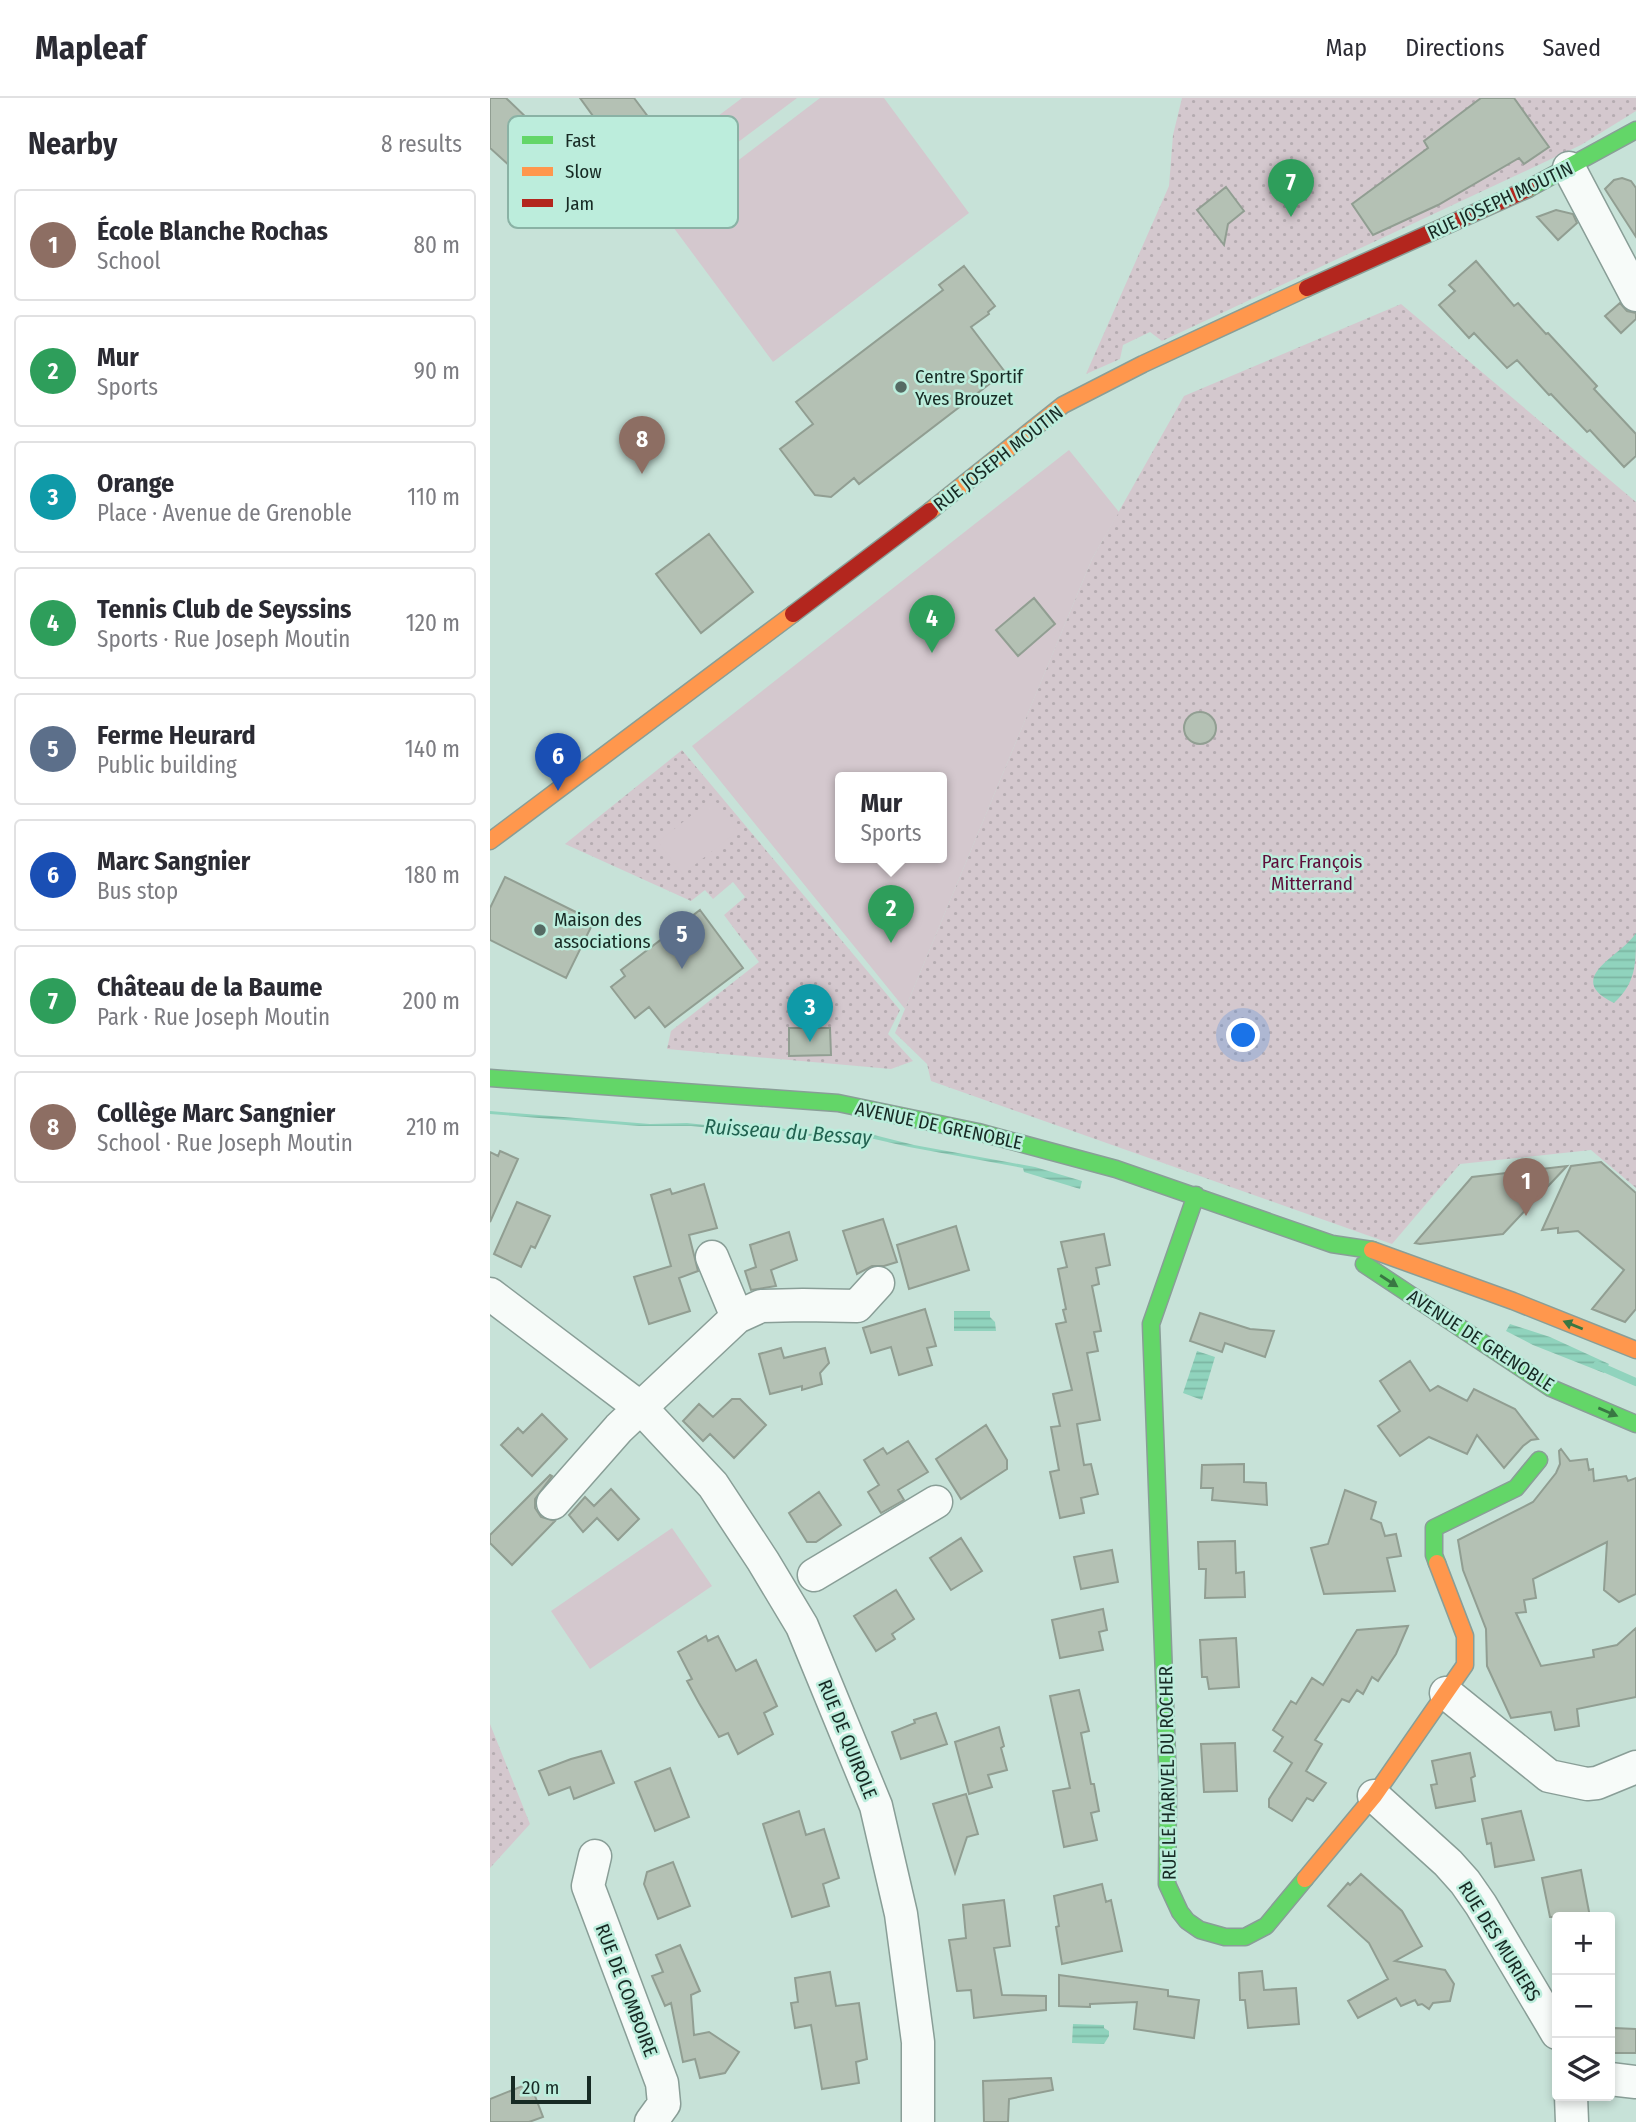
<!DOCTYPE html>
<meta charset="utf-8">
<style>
body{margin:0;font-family:"Fira Sans Condensed",sans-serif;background:#f7f7f7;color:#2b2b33}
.controls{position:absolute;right:21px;bottom:21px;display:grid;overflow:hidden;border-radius:7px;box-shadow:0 4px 10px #0003}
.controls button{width:63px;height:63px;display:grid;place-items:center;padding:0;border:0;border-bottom:2px solid #e1e1e2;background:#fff;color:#2b2b33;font:35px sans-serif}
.scale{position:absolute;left:21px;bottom:18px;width:80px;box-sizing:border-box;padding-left:7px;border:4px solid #172a24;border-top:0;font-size:19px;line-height:24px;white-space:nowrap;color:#172a24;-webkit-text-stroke:5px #bceddc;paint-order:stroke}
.you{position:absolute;left:754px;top:938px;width:24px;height:24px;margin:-18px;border:5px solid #fff;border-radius:50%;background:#1a73e8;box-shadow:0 0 0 10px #1a73e833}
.badge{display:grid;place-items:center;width:46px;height:46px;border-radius:50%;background:#556a63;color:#fff;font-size:23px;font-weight:700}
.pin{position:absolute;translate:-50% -58px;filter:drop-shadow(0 2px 4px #0008)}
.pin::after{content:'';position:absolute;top:37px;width:24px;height:21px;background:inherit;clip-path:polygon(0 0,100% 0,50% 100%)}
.popup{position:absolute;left:345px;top:674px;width:112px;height:91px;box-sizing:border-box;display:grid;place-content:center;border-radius:7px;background:#fff;filter:drop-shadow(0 2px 5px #0005);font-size:23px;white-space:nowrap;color:#7c7c81}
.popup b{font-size:26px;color:#2b2b33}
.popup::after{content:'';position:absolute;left:50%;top:100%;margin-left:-14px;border:14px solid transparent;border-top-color:#fff}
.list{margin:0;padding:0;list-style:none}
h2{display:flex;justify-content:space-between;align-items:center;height:91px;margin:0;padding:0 28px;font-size:30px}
h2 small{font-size:23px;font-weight:400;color:#7c7c81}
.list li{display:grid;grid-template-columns:46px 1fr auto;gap:21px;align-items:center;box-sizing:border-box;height:112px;margin:0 14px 14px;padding:0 14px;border:2px solid #e1e1e2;border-radius:7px}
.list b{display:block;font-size:26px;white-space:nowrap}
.list p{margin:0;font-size:23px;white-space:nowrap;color:#7c7c81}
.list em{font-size:23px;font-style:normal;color:#7c7c81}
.icon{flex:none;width:38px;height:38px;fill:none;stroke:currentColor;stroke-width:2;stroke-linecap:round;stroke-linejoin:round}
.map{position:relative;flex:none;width:1146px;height:2024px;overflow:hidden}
header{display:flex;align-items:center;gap:42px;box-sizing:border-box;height:98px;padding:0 35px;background:#fff;border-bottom:2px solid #e1e1e2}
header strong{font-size:33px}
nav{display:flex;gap:38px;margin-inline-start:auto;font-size:24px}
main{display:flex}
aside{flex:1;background:#fff}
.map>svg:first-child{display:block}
.grass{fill:url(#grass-dots)}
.pitch{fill:#d4c8ce;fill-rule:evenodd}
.water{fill:url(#water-rules)}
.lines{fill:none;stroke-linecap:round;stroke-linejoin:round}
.stream{stroke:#90d3bd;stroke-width:8}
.building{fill:#b4c1b4;stroke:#919e92;stroke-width:2}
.street-casing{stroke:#899e97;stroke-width:35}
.fast-casing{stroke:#899e97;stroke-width:19}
.slow-casing{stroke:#899e97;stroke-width:19}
.jam-casing{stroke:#899e97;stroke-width:19}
.street{stroke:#f7fbf9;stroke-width:32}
.fast{stroke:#63d668;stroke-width:16}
.slow{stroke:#ff974d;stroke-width:16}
.jam{stroke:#b3261e;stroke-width:16}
.oneway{fill:#397743}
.poi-dot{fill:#556a63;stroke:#bceddc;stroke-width:2.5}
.labels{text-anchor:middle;stroke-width:5;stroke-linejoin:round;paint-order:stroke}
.street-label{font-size:19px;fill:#172a24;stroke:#bceddc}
.poi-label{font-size:19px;fill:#172a24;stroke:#bceddc;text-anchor:start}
.park-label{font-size:19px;fill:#5d0d3a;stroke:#bceddc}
.water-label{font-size:21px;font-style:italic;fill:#216250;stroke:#bceddc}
.key{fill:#bceddc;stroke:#8ab2a5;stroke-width:2}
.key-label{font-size:19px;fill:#172a24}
</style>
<header>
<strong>Mapleaf</strong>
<nav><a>Map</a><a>Directions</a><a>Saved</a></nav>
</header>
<main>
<aside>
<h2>Nearby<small>8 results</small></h2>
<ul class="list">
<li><span class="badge" style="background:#8d6e63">1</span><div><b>École Blanche Rochas</b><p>School</p></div><em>80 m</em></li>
<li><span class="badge" style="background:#2e9e5b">2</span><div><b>Mur</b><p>Sports</p></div><em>90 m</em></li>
<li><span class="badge" style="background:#0f9aa8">3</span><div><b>Orange</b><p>Place · Avenue de Grenoble</p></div><em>110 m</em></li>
<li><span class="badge" style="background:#2e9e5b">4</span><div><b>Tennis Club de Seyssins</b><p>Sports · Rue Joseph Moutin</p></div><em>120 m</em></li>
<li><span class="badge" style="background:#5c6f8a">5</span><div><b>Ferme Heurard</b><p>Public building</p></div><em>140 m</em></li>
<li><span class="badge" style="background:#1a4fb4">6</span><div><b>Marc Sangnier</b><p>Bus stop</p></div><em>180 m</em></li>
<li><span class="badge" style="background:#2e9e5b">7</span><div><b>Château de la Baume</b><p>Park · Rue Joseph Moutin</p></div><em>200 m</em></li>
<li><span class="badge" style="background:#8d6e63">8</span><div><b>Collège Marc Sangnier</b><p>School · Rue Joseph Moutin</p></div><em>210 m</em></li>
</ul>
</aside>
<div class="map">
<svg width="1146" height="2024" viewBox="0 0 1146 2024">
<defs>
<pattern id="grass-dots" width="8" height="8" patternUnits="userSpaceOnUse" patternTransform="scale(1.75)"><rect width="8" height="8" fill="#d4c8ce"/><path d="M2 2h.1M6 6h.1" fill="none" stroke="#b5acb1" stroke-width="1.8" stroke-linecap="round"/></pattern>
<pattern id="water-rules" width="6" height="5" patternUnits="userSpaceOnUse" patternTransform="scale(1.75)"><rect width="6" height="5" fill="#90d3bd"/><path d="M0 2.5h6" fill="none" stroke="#7bb5a2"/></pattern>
</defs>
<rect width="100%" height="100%" fill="#c7e2d8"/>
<path class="grass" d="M 692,0 L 1146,0 L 1146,13 L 1091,47 L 672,243 L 660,234 L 633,247 L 630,261 L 596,276 L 679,88 L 683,37 Z
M 911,206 L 1146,404 L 1146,1090 L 1101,1052 L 970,1066 L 902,1146 L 441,983 L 437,966 L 405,935 L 602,461 L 694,298 Z
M 192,652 L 410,912 L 398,936 L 423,963 L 401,971 L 177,951 L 181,933 L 269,864 L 234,817 L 255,799 L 243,784 L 223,801 L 215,792 L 201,803 L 75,746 Z
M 0,1626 L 40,1726 L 0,1770 Z"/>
<path class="pitch" d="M 252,0 L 307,0 L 188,89 L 180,78 L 114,128 L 103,112 Z
M 330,0 L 394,0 L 479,115 L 283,264 L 175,118 Z
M 579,352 L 629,414 L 602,461 L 415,911 L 202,648 ZM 350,679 L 452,679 L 452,759 L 350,759 Z
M 223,700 L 248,733 L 193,776 L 168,744 Z
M 182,1430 L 222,1488 L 100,1571 L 61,1513 Z"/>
<path class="water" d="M 1146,835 C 1146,866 1146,885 1124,905 C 1072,880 1132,858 1146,835 Z
M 0,1013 L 160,1026 L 197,1025 L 244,1030 L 274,1026 L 316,1036 L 368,1033 L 424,1047 L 545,1069 L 592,1083 L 590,1091 L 534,1074 L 533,1070 L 419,1049 L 367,1037 L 316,1038 L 274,1029 L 243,1032 L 201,1028 L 149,1028 L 0,1016 Z
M 464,1213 L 500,1213 L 500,1219 L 505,1224 L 506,1233 L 464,1233 Z
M 1020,1226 L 1060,1239 L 1119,1266 L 1114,1275 L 1043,1247 L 1016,1233 Z
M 707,1253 L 725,1259 L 712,1302 L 693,1295 Z
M 583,1926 L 614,1927 L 614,1930 L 619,1933 L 619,1938 L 614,1946 L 582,1945 Z"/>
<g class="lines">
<path class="stream" d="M 1107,1267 L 1146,1284"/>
</g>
<path class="building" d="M 0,0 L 16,0 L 95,76 L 62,106 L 0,50 Z
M 90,0 L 144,0 L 165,28 L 129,54 Z
M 991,0 L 1024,0 L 1059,49 L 1034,66 L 1029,60 L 948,107 L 883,137 L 862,106 L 938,50 L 934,43 Z
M 1132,80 L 1141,83 L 1146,90 L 1146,139 L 1115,91 L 1124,82 Z
M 736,89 L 754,113 L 738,126 L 734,147 L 707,112 Z
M 1066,112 L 1083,116 L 1087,125 L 1068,142 L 1047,119 Z
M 986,163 L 1024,208 L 1028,205 L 1056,236 L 1058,235 L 1107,288 L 1104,291 L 1146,336 L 1146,358 L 1134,369 L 1100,332 L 1097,334 L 1061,296 L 1059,297 L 1027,262 L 1017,270 L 984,235 L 979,240 L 949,207 L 965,193 L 959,187 Z
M 474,168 L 505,208 L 498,214 L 499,216 L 481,229 L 515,274 L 369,386 L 364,380 L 341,399 L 325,397 L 290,351 L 323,326 L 306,304 L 453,192 L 449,187 Z
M 1130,205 L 1137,213 L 1146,215 L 1146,221 L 1131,235 L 1115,218 Z
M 219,436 L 263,494 L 211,535 L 166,476 Z
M 544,500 L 565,526 L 528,558 L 506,532 Z
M694 630a16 16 0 1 1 32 0a16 16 0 1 1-32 0Z
M 15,779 L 104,823 L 76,880 L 0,842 L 0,810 Z
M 210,812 L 253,870 L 175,929 L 159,909 L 145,920 L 121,889 L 135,878 L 131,872 Z
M 299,930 L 340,930 L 341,957 L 299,958 Z
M 10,1053 L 28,1061 L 0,1124 L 0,1054 L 8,1058 Z
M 1111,1064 L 1146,1095 L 1146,1211 L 1135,1224 L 1102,1211 L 1134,1172 L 1088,1133 L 1068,1135 L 1068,1130 L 1052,1132 L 1081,1068 Z
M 1077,1068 L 1013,1136 L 930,1146 L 925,1145 L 982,1079 Z
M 214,1086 L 227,1130 L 199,1137 L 208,1173 L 189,1180 L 200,1213 L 159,1226 L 144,1179 L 181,1168 L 161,1097 L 180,1091 L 182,1096 Z
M 27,1104 L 60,1118 L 45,1150 L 41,1148 L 31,1169 L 4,1156 Z
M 393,1121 L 407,1164 L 394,1168 L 382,1168 L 367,1176 L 353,1133 Z
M 466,1128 L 479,1172 L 419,1191 L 407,1147 Z
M 299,1134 L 307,1162 L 281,1172 L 286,1188 L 261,1192 L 255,1173 L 266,1169 L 260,1147 Z
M 614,1136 L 620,1167 L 606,1170 L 609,1186 L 602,1188 L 611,1233 L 604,1234 L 608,1253 L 597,1255 L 610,1322 L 587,1326 L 594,1367 L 601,1366 L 608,1396 L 591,1400 L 594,1415 L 570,1420 L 560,1374 L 569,1372 L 561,1329 L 570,1328 L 563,1296 L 582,1292 L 566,1226 L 576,1224 L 573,1212 L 576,1211 L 568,1171 L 577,1169 L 571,1144 Z
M 435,1211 L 446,1248 L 437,1250 L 442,1267 L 409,1277 L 401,1249 L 381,1255 L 373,1230 Z
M 710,1215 L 760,1231 L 784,1233 L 775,1259 L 735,1245 L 732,1254 L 700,1243 Z
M 291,1250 L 294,1260 L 335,1250 L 339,1265 L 330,1275 L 332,1286 L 312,1292 L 312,1288 L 280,1296 L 269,1256 Z
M 920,1263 L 940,1293 L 948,1288 L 977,1303 L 984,1291 L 1025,1311 L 1048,1341 L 1041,1342 L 1033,1348 L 1014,1370 L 987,1337 L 977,1356 L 939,1339 L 910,1358 L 888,1328 L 910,1313 L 890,1283 Z
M 242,1301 L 250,1301 L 276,1327 L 244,1360 L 220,1336 L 213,1343 L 193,1323 L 209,1306 L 223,1319 Z
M 52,1316 L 77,1341 L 42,1378 L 11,1347 L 28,1330 L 33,1335 Z
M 496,1327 L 517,1362 L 517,1371 L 471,1401 L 446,1361 Z
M 418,1343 L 438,1374 L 408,1392 L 414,1402 L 391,1415 L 378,1394 L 389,1387 L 374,1362 L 393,1350 L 397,1356 Z
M 1071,1351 L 1080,1363 L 1097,1361 L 1099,1372 L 1103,1371 L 1104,1383 L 1136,1378 L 1138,1383 L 1146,1380 L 1146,1496 L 1129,1504 L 1114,1492 L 1117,1444 L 1043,1481 L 1046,1500 L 1034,1502 L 1036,1514 L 1026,1515 L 1051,1568 L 1104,1559 L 1103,1552 L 1127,1547 L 1146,1530 L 1146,1599 L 1087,1611 L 1089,1628 L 1065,1632 L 1061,1614 L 1021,1620 L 997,1568 L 996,1531 L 973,1472 L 968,1442 L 1043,1404 L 1066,1375 L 1070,1366 L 1069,1353 Z
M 754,1366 L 754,1384 L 776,1385 L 777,1407 L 722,1402 L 723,1390 L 711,1390 L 712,1367 Z
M 60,1377 L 62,1378 L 45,1401 L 45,1410 L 51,1419 L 65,1423 L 22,1467 L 0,1445 L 0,1437 Z
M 121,1391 L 149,1421 L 128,1442 L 107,1420 L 93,1434 L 79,1417 L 95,1399 L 104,1408 Z
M 855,1392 L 886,1404 L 881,1421 L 891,1425 L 895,1438 L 906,1436 L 911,1458 L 897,1460 L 905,1493 L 834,1496 L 821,1450 L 838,1446 Z
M 329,1394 L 351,1427 L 326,1444 L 317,1444 L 299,1415 Z
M 471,1440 L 492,1473 L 461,1492 L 440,1460 Z
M 745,1443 L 746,1475 L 754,1474 L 755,1499 L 715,1500 L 716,1471 L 709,1471 L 708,1444 Z
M 622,1452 L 628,1484 L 591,1491 L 584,1459 Z
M 406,1492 L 424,1521 L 402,1536 L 405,1541 L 386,1553 L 364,1518 Z
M 613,1511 L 617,1532 L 609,1534 L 613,1552 L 570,1560 L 562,1522 Z
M 918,1528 L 906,1556 L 888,1583 L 882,1579 L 873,1596 L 867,1592 L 859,1604 L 852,1601 L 825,1642 L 832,1646 L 816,1673 L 836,1685 L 823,1703 L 817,1700 L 802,1723 L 779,1709 L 779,1701 L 802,1665 L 784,1653 L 793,1639 L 783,1632 L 801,1603 L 806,1606 L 822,1580 L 833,1587 L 867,1532 Z
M 216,1538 L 218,1543 L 228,1538 L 246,1573 L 266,1562 L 287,1608 L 274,1615 L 283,1636 L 248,1656 L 238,1635 L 229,1639 L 209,1605 L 197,1583 L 202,1581 L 188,1554 Z
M 746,1540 L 749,1589 L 719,1591 L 717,1579 L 712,1579 L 710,1542 Z
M 589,1592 L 599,1633 L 591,1635 L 601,1686 L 604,1686 L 609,1713 L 601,1715 L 607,1742 L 574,1749 L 563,1693 L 580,1690 L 560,1598 Z
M 446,1615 L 457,1646 L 411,1661 L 402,1634 L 425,1625 L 424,1622 Z
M 509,1629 L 514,1648 L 511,1650 L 517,1672 L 498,1677 L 502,1689 L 479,1696 L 465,1644 Z
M 745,1645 L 747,1693 L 714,1694 L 711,1646 Z
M 111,1653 L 124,1685 L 84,1701 L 80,1689 L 59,1697 L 49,1673 L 81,1661 Z
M 980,1655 L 985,1678 L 981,1680 L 985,1703 L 946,1710 L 941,1687 L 947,1686 L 942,1663 Z
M 180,1670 L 199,1719 L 165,1733 L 145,1684 Z
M 476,1696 L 488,1736 L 477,1739 L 465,1775 L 443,1706 Z
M 309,1713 L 316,1737 L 334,1731 L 349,1780 L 333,1786 L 339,1808 L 302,1819 L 273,1726 Z
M 1031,1713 L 1044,1762 L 1005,1769 L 1001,1745 L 997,1746 L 992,1721 Z
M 183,1764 L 200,1808 L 168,1821 L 154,1786 L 157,1774 Z
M 1091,1772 L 1100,1819 L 1060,1819 L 1052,1780 Z
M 871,1776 L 912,1813 L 932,1848 L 905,1863 L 955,1872 L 964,1886 L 960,1903 L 943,1905 L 939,1911 L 932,1906 L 928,1907 L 925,1902 L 911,1908 L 906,1900 L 868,1920 L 858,1903 L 898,1881 L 879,1845 L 838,1808 L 858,1785 L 860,1787 Z
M 612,1786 L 616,1804 L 621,1802 L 632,1853 L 572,1866 L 566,1829 L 569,1828 L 564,1798 Z
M 514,1802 L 520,1848 L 504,1850 L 512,1897 L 556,1898 L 556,1912 L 484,1920 L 481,1892 L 467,1893 L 459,1842 L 476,1840 L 473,1807 Z
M 190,1847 L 210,1893 L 201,1897 L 204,1937 L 219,1934 L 249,1954 L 235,1975 L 210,1980 L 205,1961 L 193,1964 L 181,1905 L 175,1908 L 162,1878 L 173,1874 L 166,1857 Z
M 772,1873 L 774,1892 L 806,1890 L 809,1926 L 758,1930 L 755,1902 L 750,1902 L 749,1875 Z
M 340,1874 L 346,1908 L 369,1905 L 377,1961 L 366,1964 L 369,1985 L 332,1991 L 321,1927 L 305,1930 L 301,1905 L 308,1904 L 305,1880 Z
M 569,1877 L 678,1892 L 678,1898 L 709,1902 L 704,1940 L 644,1931 L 647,1904 L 600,1906 L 600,1909 L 569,1908 Z
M 1124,1930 L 1146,1931 L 1146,1955 L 1123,1955 Z
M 561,1980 L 563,1992 L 519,2001 L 518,2024 L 494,2024 L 493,1983 Z
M 40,1985 L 53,2019 L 39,2024 L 0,2024 L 0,2001 Z"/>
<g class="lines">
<g class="street-casing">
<path id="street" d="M 1079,70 L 1146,197
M 222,1159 L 247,1219
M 0,1196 L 152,1311 L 223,1387 L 273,1463 L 312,1528 L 386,1708 L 411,1816 L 428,1944 L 428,2024
M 63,1405 L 129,1330 L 247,1219 L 271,1208 L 313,1207 L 367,1208 L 388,1185
M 324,1477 L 446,1404
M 956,1595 L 1059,1678 L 1097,1686 L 1107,1685 L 1146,1669
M 884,1698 L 958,1765 L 975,1784 L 991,1807 L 1067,1935
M 105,1758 L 98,1788 L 172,1985 L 174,2006 L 161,2024
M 1120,1981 L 1146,1984
M 1081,1998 L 1082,2024"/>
</g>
<g class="fast-casing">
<path id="fast" d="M 1038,91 L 1146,32
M 0,980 L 348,1005 L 488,1034 L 626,1071 L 842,1146 L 882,1152
M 706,1097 L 661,1226 L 678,1687 L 677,1786 L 690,1814 L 697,1823 L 710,1832 L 735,1839 L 755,1839 L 776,1828 L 815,1781
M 874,1166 L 1061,1290 L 1146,1326
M 947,1465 L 944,1457 L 944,1430 L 1026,1390 L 1049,1362"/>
</g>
<g class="slow-casing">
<path id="slow" d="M 440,413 L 573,307 L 653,266 L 817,190
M 0,743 L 303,516
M 882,1152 L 1023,1203 L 1146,1252
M 815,1781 L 884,1698 L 975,1567 L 975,1538 L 947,1465"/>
</g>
<g class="jam-casing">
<path id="jam" d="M 817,190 L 1038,91
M 303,516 L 440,413"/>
</g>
<use href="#street" class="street"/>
<use href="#fast" class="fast"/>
<use href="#slow" class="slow"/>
<use href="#jam" class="jam"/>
</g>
<defs><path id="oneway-solid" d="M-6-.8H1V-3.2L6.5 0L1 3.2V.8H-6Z" transform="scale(1.75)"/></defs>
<g class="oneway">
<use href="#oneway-solid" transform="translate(899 1183) rotate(33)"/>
<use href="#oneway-solid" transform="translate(1083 1227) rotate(-158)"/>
<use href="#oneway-solid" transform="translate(1118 1314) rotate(23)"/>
</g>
<g class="poi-dot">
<circle cx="411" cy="289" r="7"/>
<circle cx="50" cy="832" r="7"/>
</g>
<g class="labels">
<g class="street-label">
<text transform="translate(1010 102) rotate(-25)" y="7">RUE JOSEPH MOUTIN</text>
<text transform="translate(508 360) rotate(-38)" y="7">RUE JOSEPH MOUTIN</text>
<text transform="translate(449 1027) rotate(12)" y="7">AVENUE DE GRENOBLE</text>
<text transform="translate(991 1242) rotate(33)" y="7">AVENUE DE GRENOBLE</text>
<text transform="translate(358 1641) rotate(68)" y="7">RUE DE QUIROLE</text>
<text transform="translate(677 1675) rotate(-91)" y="7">RUE LE HARIVEL DU ROCHER</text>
<text transform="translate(1010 1843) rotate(58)" y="7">RUE DES MURIERS</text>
<text transform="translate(137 1892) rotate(69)" y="7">RUE DE COMBOIRE</text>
</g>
<g class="poi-label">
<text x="425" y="285">Centre Sportif<tspan x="425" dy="22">Yves Brouzet</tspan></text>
<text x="64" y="828">Maison des<tspan x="64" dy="22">associations</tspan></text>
</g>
<g class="park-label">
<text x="822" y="770">Parc François<tspan x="822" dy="22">Mitterrand</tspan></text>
</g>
<g class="water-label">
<text transform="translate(298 1034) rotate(4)" y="7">Ruisseau du Bessay</text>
</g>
</g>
<rect x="18" y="18" width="230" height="112" rx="10" class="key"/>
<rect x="32" y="38" width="31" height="8" fill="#63d668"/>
<rect x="32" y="69" width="31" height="9" fill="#ff974d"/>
<rect x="32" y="101" width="31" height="8" fill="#b3261e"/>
<g class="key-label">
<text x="75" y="49">Fast</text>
<text x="75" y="80">Slow</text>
<text x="75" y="112">Jam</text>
</g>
</svg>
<div class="controls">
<button>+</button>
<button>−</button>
<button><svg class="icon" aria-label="layers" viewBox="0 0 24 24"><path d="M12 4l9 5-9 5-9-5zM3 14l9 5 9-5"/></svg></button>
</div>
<div class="scale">20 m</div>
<div class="you"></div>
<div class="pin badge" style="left:1036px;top:1118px;background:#8d6e63">1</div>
<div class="pin badge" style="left:401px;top:845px;background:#2e9e5b">2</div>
<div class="popup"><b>Mur</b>Sports</div>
<div class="pin badge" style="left:320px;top:944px;background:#0f9aa8">3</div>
<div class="pin badge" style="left:442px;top:555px;background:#2e9e5b">4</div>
<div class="pin badge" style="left:192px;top:871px;background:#5c6f8a">5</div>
<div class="pin badge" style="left:68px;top:693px;background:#1a4fb4">6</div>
<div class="pin badge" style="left:801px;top:119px;background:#2e9e5b">7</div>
<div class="pin badge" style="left:152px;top:376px;background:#8d6e63">8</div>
</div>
</main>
